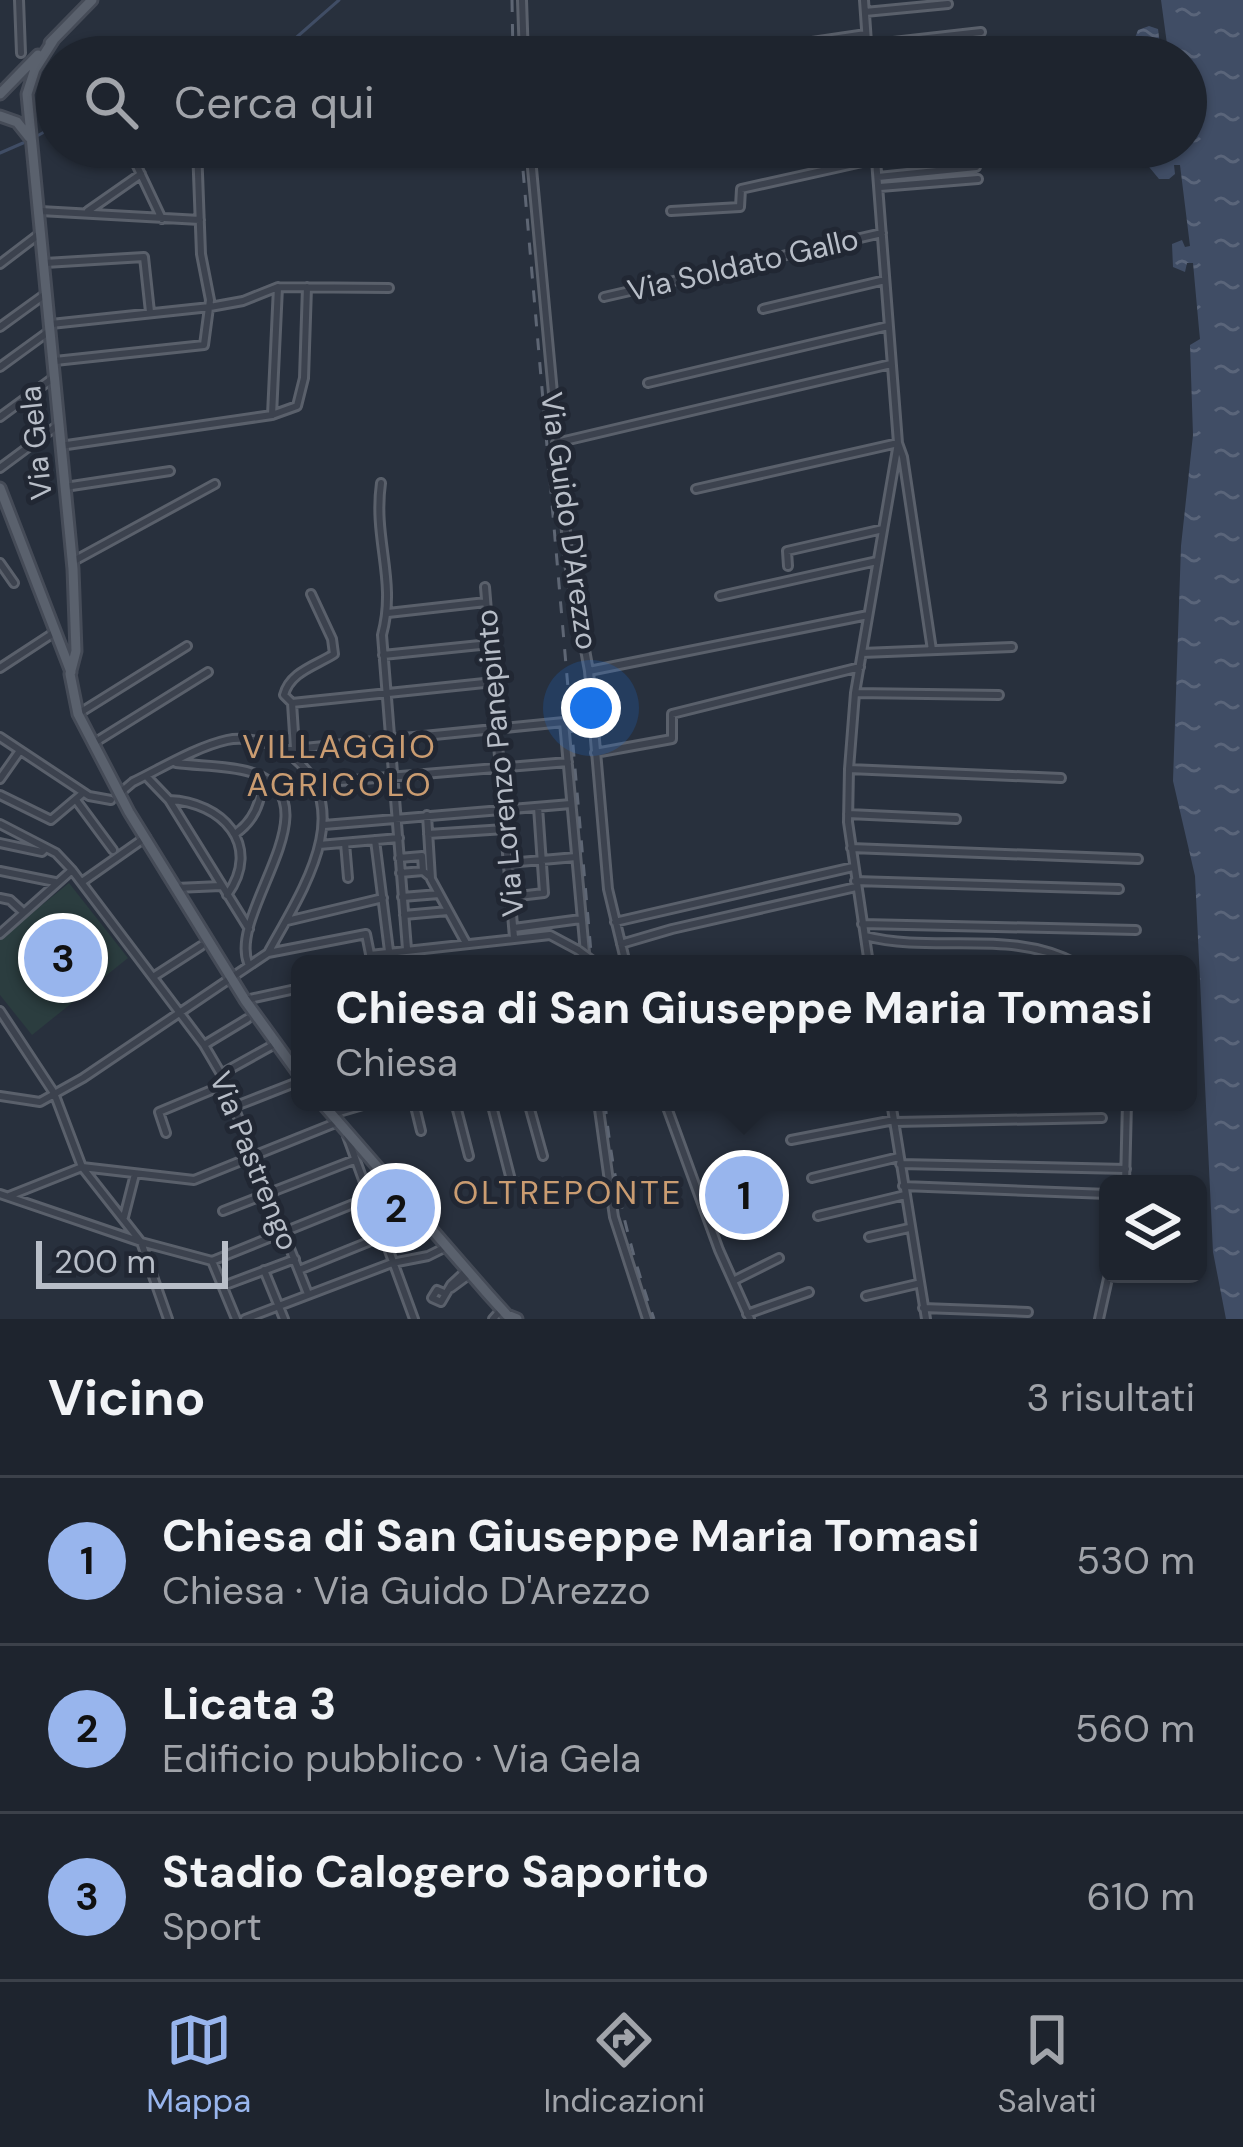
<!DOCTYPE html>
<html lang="it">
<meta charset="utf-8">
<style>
body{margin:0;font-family:"DM Sans",sans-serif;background:#2b303a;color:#f1f3f6}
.controls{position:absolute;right:36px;bottom:36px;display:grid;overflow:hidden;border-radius:18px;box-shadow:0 3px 9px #0004}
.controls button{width:108px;height:108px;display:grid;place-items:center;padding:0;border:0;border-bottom:3px solid #3c414a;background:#1e242e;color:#f1f3f6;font:60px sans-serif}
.scale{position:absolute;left:36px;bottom:30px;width:192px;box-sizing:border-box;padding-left:12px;border:6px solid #b8bec8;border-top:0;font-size:33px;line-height:42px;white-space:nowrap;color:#b8bec8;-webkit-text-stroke:9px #212733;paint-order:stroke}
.you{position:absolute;left:591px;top:708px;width:42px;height:42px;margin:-30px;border:9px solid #fff;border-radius:50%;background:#1a73e8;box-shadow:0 0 0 18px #1a73e833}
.badge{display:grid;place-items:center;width:78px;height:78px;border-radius:50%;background:#98b5ed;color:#111;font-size:39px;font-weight:700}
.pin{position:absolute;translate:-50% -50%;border:6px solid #fff;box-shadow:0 3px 12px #0006}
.popup{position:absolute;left:291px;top:955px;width:906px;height:156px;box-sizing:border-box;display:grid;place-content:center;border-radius:18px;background:#1e242e;filter:drop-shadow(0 3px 9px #0005);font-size:39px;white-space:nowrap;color:#a1a4aa}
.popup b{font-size:45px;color:#f1f3f6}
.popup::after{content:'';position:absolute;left:50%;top:100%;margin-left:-24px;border:24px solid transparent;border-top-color:#1e242e}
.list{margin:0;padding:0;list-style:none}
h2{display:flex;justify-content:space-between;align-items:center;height:156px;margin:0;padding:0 48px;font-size:51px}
h2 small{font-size:39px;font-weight:400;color:#a1a4aa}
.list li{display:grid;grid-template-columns:78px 1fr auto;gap:36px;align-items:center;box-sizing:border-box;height:168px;padding:0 48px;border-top:3px solid #3c414a}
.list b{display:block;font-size:45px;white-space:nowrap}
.list p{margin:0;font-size:39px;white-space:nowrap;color:#a1a4aa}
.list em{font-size:39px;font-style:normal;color:#a1a4aa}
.icon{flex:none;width:66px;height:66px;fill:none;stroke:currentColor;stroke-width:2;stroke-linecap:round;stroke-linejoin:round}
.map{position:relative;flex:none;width:1243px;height:1319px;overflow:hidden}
.search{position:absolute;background:#1e242e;box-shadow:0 3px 9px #0004;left:36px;right:36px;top:36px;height:132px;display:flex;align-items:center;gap:30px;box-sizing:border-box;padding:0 42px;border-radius:66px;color:#a1a4aa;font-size:45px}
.sheet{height:660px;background:#1e242e}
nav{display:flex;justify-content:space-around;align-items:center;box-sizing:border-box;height:168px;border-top:3px solid #3c414a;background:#1e242e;font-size:33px;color:#a1a4aa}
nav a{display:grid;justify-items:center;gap:6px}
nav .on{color:#98b5ed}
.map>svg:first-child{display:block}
.garden{fill:#2b3d3f}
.water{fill:url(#water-ripples)}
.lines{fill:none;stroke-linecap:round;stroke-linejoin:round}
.stream{stroke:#404d65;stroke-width:3}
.minor-casing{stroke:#5a606b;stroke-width:12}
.major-casing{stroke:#454b57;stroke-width:15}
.minor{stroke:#3c424e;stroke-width:6}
.major{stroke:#5a616d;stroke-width:9}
.rail{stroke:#5e6674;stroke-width:3;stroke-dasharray:12 12;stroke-linecap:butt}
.minor-bridge-casing{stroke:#5a606b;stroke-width:12;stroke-linecap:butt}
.minor-bridge{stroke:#3c424e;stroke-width:6}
.labels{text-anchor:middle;stroke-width:10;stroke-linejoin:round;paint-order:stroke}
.street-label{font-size:30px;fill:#b8bec8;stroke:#212733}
.neighbourhood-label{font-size:33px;letter-spacing:3px;fill:#ca9c71;stroke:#212733}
</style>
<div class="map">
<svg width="1243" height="1319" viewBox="0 0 1243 1319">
<defs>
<pattern id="water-ripples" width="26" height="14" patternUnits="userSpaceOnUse" patternTransform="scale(3)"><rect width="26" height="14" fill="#404d65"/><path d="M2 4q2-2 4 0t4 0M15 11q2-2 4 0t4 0" fill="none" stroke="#5a657a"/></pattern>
</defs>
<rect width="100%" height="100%" fill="#28303d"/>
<path class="garden" d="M 69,883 L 128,958 L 32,1035 L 0,995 L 0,939 Z"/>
<path class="water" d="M 1161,0 L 1243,0 L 1243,1319 L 1226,1319 L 1213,1252 L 1195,876 L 1173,781 L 1181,546 L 1193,435 L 1190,345 L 1200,339 L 1199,329 L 1193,263 L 1187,263 L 1185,272 L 1173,267 L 1172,244 L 1182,240 L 1185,247 L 1190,246 L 1180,165 L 1174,165 L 1175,174 L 1169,179 L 1159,179 L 1145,162 L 1144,147 L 1186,147 L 1186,57 L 1128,56 L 1138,30 L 1149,26 L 1158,29 L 1160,45 L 1167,44 Z"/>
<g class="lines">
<path class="stream" d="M 274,57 L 339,0
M 37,136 L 57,125
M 0,153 L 23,143"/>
<g class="minor-casing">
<path id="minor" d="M 19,0 L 21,53
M 522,0 L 524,57
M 864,0 L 868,57
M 865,12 L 948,4
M 867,45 L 981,32
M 765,49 L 866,34
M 128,147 L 162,219
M 530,147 L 569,564 L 589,671 L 608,889 L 626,964
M 133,158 L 160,147
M 878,177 L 976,167
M 880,187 L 978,179
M 40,211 L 200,220
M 88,211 L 141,174
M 671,211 L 740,207 L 741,189 L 876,159
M 45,263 L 144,257 L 150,312
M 0,264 L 38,235
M 604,297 L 882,233
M 763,309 L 885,280
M 51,324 L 210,307 L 243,301 L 278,287 L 389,288
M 0,327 L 44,295
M 55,361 L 204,345 L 210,300 L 201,254 L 197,147
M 0,367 L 48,332
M 648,383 L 888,326
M 272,415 L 278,287
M 0,417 L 53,378
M 556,443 L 891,364
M 60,446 L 272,415 L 297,406 L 304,378 L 307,287
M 0,468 L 58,425
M 381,483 C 373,540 397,580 382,635 L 407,949
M 65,487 L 170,471
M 696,489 L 898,443 L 903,457 L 932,650
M 72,562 L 215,484
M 0,563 L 14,583
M 788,566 L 787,551 L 883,529
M 485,587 L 514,938
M 720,596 L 877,561
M 388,613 L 486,602
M 862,653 L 1012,647
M 383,655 L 490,644
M 0,668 L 55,632
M 589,671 L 868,615
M 855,693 L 999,695
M 292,703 L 494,682
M 78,714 L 187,646
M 0,737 L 89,796 L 111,800
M 94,743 L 208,672
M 295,748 L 292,703 L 284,695 C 290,672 315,666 334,654 L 332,639 L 311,594
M 284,750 L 564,722 L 586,964
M 595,753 L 672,739 L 672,714 L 860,667
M 176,763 C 199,766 228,765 250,772 C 340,800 228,911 248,963
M 849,769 L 1061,778
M 146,776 L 169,800 L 249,929
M 0,779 L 19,752
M 317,783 L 568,762
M 120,793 L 133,782 C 162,768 196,747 227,740 C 246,736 274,743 289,754 C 361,807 300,894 268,953
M 0,795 L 51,820 L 83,793
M 76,800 L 113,850
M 169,800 C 222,802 263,845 227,895
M 848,814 L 956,819
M 427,815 L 431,879 L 466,943
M 0,824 L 56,853 L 72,870 L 204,1045 L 221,1074 L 308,1294
M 324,825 L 571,804
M 235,834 C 254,821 262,802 262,778
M 428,834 L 505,829
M 375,840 L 389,951
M 0,843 L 42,852 L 46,848
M 345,843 L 348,878
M 319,845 L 399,838
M 851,848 L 1138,859
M 399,858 L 422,856 L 423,871 L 429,876
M 508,863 L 576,857
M 0,871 L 55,882
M 400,873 L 423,871
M 855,881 L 1119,889
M 82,882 L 146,837
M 176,888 L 221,886
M 402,897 L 439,894
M 510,897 L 544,893 L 538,807
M 0,898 L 10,900 L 22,911
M 404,915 L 448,911
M 287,921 L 383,898
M 615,922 L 853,867
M 862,924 L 1136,930
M 514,928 L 581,919
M 0,934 L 72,870
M 865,936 C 935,954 1012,928 1077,964
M 621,944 L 672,929 L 856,887
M 370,955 L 550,935 L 578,950
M 869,964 L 848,822 L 849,769 L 855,693 L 898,443 L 875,147
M 153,977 L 201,946
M 245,1000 L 300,988
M 0,1011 L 54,1093 L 82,1167 L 141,1242 L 168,1319
M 204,1045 L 247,1019
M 221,1074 L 275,1044
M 0,1096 L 40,1102 L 83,1078 L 268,953 L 366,934 L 372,964
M 414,1102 L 421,1131
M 455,1102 L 469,1156
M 491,1102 L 511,1180
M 528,1102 L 543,1156
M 598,1102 L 614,1217 L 647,1319
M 665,1102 L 719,1250 L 750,1319
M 891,1102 L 926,1319
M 236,1106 L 300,1081
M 332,1114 L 373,1102
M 895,1122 L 1102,1118
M 166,1133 L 159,1112 L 226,1084
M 347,1136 L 414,1319
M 791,1140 L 894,1120
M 900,1164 L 1126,1169
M 812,1178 L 899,1157
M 1125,1184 L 1127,1102
M 903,1186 L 1108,1194
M 0,1194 L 141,1242 L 212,1261 L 236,1319
M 9,1196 L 82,1167 L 194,1180 L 338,1122
M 223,1211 L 354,1160
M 818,1216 L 905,1195
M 124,1217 L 135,1174
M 869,1237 L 909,1228
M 212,1261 L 368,1198
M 264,1270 L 284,1319
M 299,1270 L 383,1236
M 733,1281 L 779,1258
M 223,1286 L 295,1259
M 451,1288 L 470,1274
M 444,1293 L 437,1290 L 432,1298 L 441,1302 L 451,1285 L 467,1270
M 866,1296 L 917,1284
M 923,1308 L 1028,1312
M 747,1314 L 809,1292
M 245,1319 L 392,1263 L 428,1256 L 446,1247
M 493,1319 L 502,1309
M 1099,1319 L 1109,1274"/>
</g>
<g class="major-casing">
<path id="major" d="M 54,39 L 35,69 L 27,94 L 73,569 L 76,651 L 70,674 L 78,714 L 129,812 L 245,1000 L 300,1076
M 50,43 L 92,0
M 0,94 L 38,55
M 0,116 L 17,122 L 29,137
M 0,488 L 71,672
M 321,1102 L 488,1294 L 507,1315 L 517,1319"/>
</g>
<use href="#minor" class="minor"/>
<use href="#major" class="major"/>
<path class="rail" d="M 512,0 L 513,57
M 521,147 L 592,964
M 605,1102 C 612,1178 629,1247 654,1319"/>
<g class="minor-bridge-casing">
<path id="minor-bridge" d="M 578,950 L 597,964"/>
</g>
<use href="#minor-bridge" class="minor-bridge"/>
</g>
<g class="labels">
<g class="street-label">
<text transform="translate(743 265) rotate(-13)" y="10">Via Soldato Gallo</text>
<text transform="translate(36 443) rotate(-96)" y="10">Via Gela</text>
<text transform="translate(569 521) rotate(82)" y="10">Via Guido D'Arezzo</text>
<text transform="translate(500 763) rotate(-95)" y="10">Via Lorenzo Panepinto</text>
<text transform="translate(254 1161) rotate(68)" y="10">Via Pastrengo</text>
</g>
<g class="neighbourhood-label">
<text x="340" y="758">VILLAGGIO<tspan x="340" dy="38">AGRICOLO</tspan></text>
<text x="568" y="1204">OLTREPONTE</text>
</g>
</g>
</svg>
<div class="controls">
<button><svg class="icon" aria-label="layers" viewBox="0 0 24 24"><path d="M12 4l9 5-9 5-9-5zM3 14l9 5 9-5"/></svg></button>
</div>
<div class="scale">200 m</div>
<div class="you"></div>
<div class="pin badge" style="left:744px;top:1195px">1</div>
<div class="popup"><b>Chiesa di San Giuseppe Maria Tomasi</b>Chiesa</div>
<div class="pin badge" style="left:396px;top:1208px">2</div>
<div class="pin badge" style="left:63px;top:958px">3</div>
<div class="search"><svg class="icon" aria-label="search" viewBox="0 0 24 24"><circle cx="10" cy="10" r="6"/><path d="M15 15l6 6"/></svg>Cerca qui</div>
</div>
<section class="sheet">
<h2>Vicino<small>3 risultati</small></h2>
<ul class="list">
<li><span class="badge">1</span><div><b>Chiesa di San Giuseppe Maria Tomasi</b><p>Chiesa · Via Guido D'Arezzo</p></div><em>530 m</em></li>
<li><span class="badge">2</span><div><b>Licata 3</b><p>Edificio pubblico · Via Gela</p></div><em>560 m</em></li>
<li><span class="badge">3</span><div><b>Stadio Calogero Saporito</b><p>Sport</p></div><em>610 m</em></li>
</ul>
</section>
<nav>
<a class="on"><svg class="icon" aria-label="map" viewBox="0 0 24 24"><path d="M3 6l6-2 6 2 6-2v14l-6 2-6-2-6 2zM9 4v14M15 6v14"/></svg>Mappa</a>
<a><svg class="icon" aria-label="directions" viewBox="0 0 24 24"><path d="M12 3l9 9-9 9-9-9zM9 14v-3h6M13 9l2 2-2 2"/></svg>Indicazioni</a>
<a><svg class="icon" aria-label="saved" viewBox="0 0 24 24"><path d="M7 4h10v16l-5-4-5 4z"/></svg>Salvati</a>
</nav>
